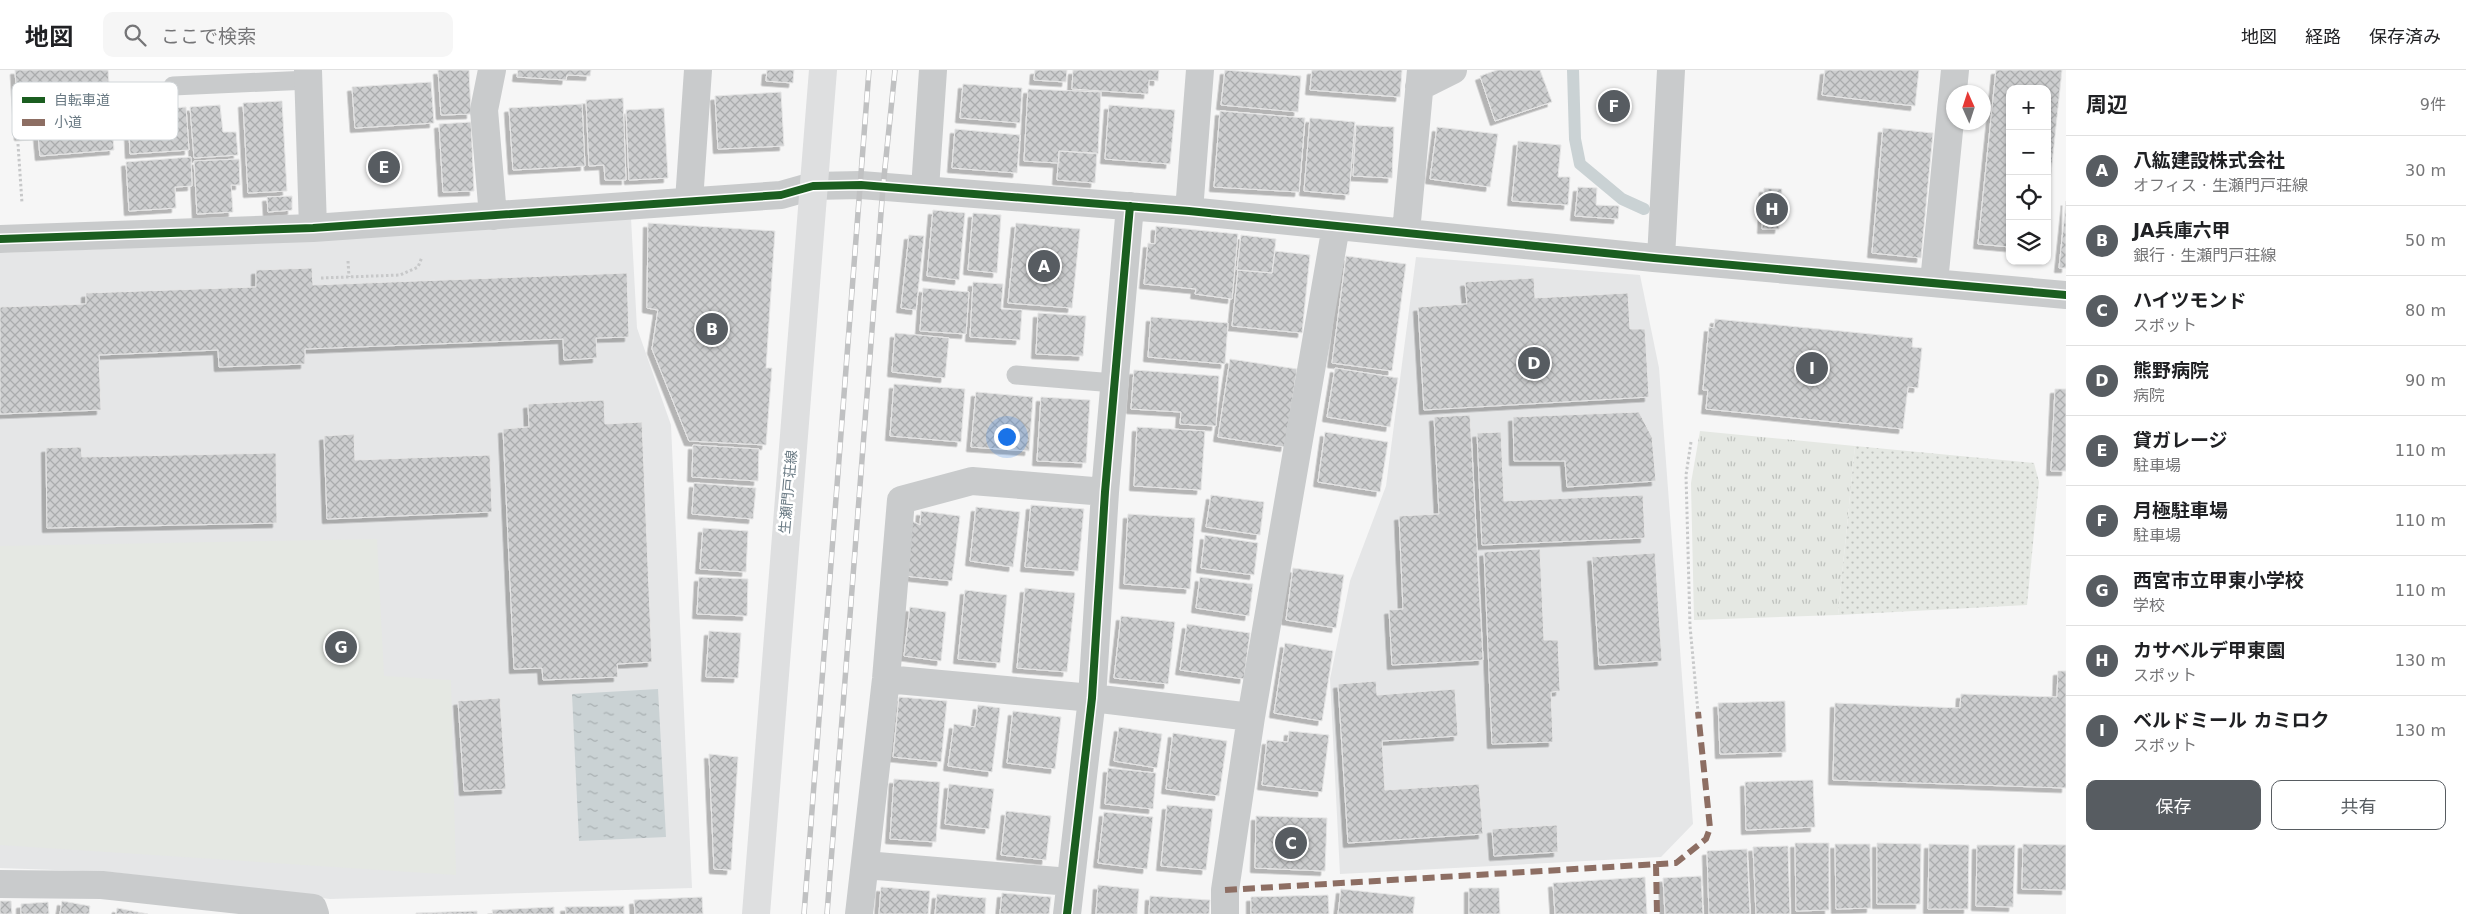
<!DOCTYPE html>
<html lang="ja">
<meta charset="utf-8">
<style>
body{margin:0;font-family:"DejaVu Sans","Noto Sans JP",sans-serif;background:#f6f6f6;color:#202124}
.controls{position:absolute;right:15px;top:15px;display:grid;overflow:hidden;border-radius:10px;box-shadow:0 1px 4px #0004}
.controls button{width:45px;height:45px;display:grid;place-items:center;padding:0;border:0;border-bottom:1px solid #e0e0e0;background:#fff;color:#202124;font:25px sans-serif}
.compass{position:absolute;left:1946px;top:15px;width:45px;height:45px;border-radius:50%;background:#fff;box-shadow:0 1px 4px #0004;rotate:357deg}
.you{position:absolute;left:1006px;top:366px;width:18px;height:18px;margin:-12px;border:4px solid #fff;border-radius:50%;background:#1a73e8;box-shadow:0 0 0 8px #1a73e833}
.badge{display:grid;place-items:center;width:32px;height:32px;border-radius:50%;background:#575c61;color:#fff;font-size:16px;font-weight:700}
.pin{position:absolute;translate:-50% -50%;border:2px solid #fff;box-shadow:0 1px 5px #0006}
.list{margin:0;padding:0;list-style:none}
h2{display:flex;justify-content:space-between;align-items:center;height:65px;margin:0;padding:0 20px;font-size:21px}
h2 small{font-size:16px;font-weight:400;color:#757577}
.list li{display:grid;grid-template-columns:32px 1fr auto;gap:15px;align-items:center;box-sizing:border-box;height:70px;padding:0 20px;border-top:1px solid #e0e0e0}
.list b{display:block;font-size:19px;white-space:nowrap}
.list p{margin:0;font-size:16px;white-space:nowrap;color:#757577}
.list em{font-size:16px;font-style:normal;color:#757577}
.actions{display:flex;gap:10px;padding:15px 20px}
.actions a{flex:1;padding:11px 0;border:1px solid #575c61;border-radius:10px;text-align:center;font-size:18px;color:#575c61}
.actions .main{background:#575c61;color:#fff}
.icon{flex:none;width:28px;height:28px;fill:none;stroke:currentColor;stroke-width:2;stroke-linecap:round;stroke-linejoin:round}
.map{position:relative;flex:none;width:2066px;height:844px;overflow:hidden}
header{display:flex;align-items:center;gap:30px;box-sizing:border-box;height:70px;padding:0 25px;background:#fff;border-bottom:1px solid #e0e0e0}
header strong{font-size:24px}
nav{display:flex;gap:28px;margin-inline-start:auto;font-size:18px}
.search{width:350px;height:45px;background:#f6f6f6;display:flex;align-items:center;gap:12px;box-sizing:border-box;padding:0 18px;border-radius:10px;color:#757577;font-size:19px}
main{display:flex}
aside{flex:1;background:#fff}
.map>svg:first-child{display:block}
.built{fill:#e5e6e7}
.grass{fill:url(#grass-tufts)}
.garden{fill:url(#garden-dots)}
.pitch{fill:#e5e8e3}
.water{fill:url(#water-ripples)}
.lines{fill:none;stroke-linecap:round;stroke-linejoin:round}
.stream{stroke:#cad2d4;stroke-width:12}
.building{fill:url(#building-cross-hatch);stroke:#e6e6e6;filter:url(#shadow)}
.path{stroke:#c7c8c9;stroke-width:3;stroke-dasharray:2.5 2.5;stroke-linecap:butt}
.lane{stroke:#c9cbcc;stroke-width:19}
.street{stroke:#c9cbcc;stroke-width:28}
.secondary{stroke:#dedfe0;stroke-width:28}
.rail-casing{stroke:#c0c1c2;stroke-width:5.5}
.rail{stroke:#fff;stroke-width:4;stroke-dasharray:11;stroke-linecap:butt}
.quiet{stroke:#8d6e63;stroke-width:6;stroke-dasharray:12 6;stroke-linecap:butt}
.cycleway-casing{stroke:#fff;stroke-width:11}
.cycleway{stroke:#1b5e20;stroke-width:8}
.labels{text-anchor:middle;stroke-width:5;stroke-linejoin:round;paint-order:stroke}
.street-label{font-size:14px;fill:#697983;stroke:#fff}
.key{fill:#fff;stroke:#d2d7da;stroke-width:1}
.key-label{font-size:14px;fill:#697983}
</style>
<header>
<strong>地図</strong>
<div class="search"><svg class="icon" aria-label="search" viewBox="0 0 24 24"><circle cx="10" cy="10" r="6"/><path d="M15 15l6 6"/></svg>ここで検索</div>
<nav><a>地図</a><a>経路</a><a>保存済み</a></nav>
</header>
<main>
<div class="map">
<svg width="2066" height="844" viewBox="0 0 2066 844">
<defs>
<pattern id="grass-tufts" width="24" height="20" patternUnits="userSpaceOnUse" patternTransform="scale(1.25)"><rect width="24" height="20" fill="#e5e8e3"/><path d="M3 7l-1-3M5 7V3M7 7l1-3M15 17l-1-3M17 17v-4M19 17l1-3" fill="none" stroke="#bec1bd"/></pattern>
<pattern id="garden-dots" width="8" height="8" patternUnits="userSpaceOnUse" patternTransform="scale(1.25)"><rect width="8" height="8" fill="#e5e8e3"/><path d="M2 2h.1M6 6h.1" fill="none" stroke="#bec1bd" stroke-width="1.8" stroke-linecap="round"/></pattern>
<pattern id="water-ripples" width="26" height="14" patternUnits="userSpaceOnUse" patternTransform="scale(1.25)"><rect width="26" height="14" fill="#cad2d4"/><path d="M2 4q2-2 4 0t4 0M15 11q2-2 4 0t4 0" fill="none" stroke="#a8afb1"/></pattern>
<pattern id="building-cross-hatch" width="8" height="8" patternUnits="userSpaceOnUse" patternTransform="scale(1.25)"><rect width="8" height="8" fill="#cdcecf"/><path d="M0 0l8 8M0 8l8-8" fill="none" stroke="#aaacad"/></pattern>
<filter id="shadow"><feDropShadow dx="-4.5" dy="4.5" stdDeviation="0" flood-color="#0004"/></filter>
</defs>
<rect width="100%" height="100%" fill="#f6f6f6"/>
<path class="built" d="M 631,148 L 637,258 L 671,355 L 692,818 L 330,829 L 111,802 L 0,798 L 0,183 L 308,171 Z
M 1416,187 L 1640,205 L 1659,298 L 1693,754 L 1661,787 L 1340,804 L 1330,609 L 1350,511 L 1386,416 Z"/>
<path class="grass" d="M 1700,361 L 1855,376 L 1838,545 L 1694,550 L 1691,413 Z"/>
<path class="garden" d="M 1855,376 L 2034,393 L 2039,412 L 2027,535 L 1838,545 Z"/>
<path class="pitch" d="M 377,469 L 384,606 L 451,610 L 456,805 L 0,775 L 0,476 Z"/>
<path class="water" d="M 658,619 L 666,767 L 579,771 L 572,624 Z"/>
<g class="lines">
<path class="stream" d="M 1573,0 L 1575,69 L 1580,94 L 1622,129 L 1644,139"/>
</g>
<path class="building" d="M 15,0 L 108,0 L 114,80 L 40,86 L 38,65 L 19,66 Z
M 438,0 L 469,0 L 471,44 L 441,45 Z
M 518,0 L 591,0 L 590,6 L 567,5 L 566,10 L 517,7 Z
M 767,0 L 794,0 L 793,13 L 766,11 Z
M 1035,0 L 1067,0 L 1066,12 L 1034,10 Z
M 1073,0 L 1159,0 L 1158,11 L 1149,10 L 1148,24 L 1072,19 Z
M 1225,0 L 1301,6 L 1298,42 L 1221,35 Z
M 1312,0 L 1402,0 L 1400,27 L 1310,20 Z
M 1497,0 L 1540,0 L 1552,32 L 1495,51 L 1480,6 Z
M 1825,0 L 1919,0 L 1915,36 L 1822,25 Z
M 1996,0 L 2062,0 L 2047,141 L 2047,19 L 2010,19 L 2010,177 L 1978,174 Z
M 431,12 L 434,53 L 355,58 L 352,17 Z
M 963,14 L 1022,18 L 1020,53 L 960,48 Z
M 1028,19 L 1101,22 L 1098,84 L 1059,81 L 1059,93 L 1024,91 Z
M 781,22 L 784,76 L 718,79 L 715,26 Z
M 623,28 L 626,110 L 605,110 L 604,95 L 589,96 L 586,30 Z
M 282,31 L 287,121 L 248,123 L 243,33 Z
M 582,34 L 585,96 L 513,100 L 509,38 Z
M 220,35 L 223,62 L 236,62 L 238,85 L 194,88 L 190,37 Z
M 1109,35 L 1175,40 L 1170,94 L 1105,89 Z
M 186,37 L 189,80 L 130,84 L 128,41 Z
M 664,38 L 668,108 L 629,110 L 626,40 Z
M 1220,41 L 1305,48 L 1299,122 L 1214,117 Z
M 1310,48 L 1355,52 L 1349,125 L 1304,121 Z
M 471,52 L 474,121 L 443,122 L 439,54 Z
M 1356,55 L 1394,57 L 1392,108 L 1353,106 Z
M 1437,57 L 1498,64 L 1490,117 L 1430,109 Z
M 1883,58 L 1933,63 L 1921,188 L 1872,183 Z
M 955,59 L 1020,65 L 1017,103 L 952,98 Z
M 1518,71 L 1561,75 L 1558,107 L 1570,107 L 1568,135 L 1512,131 Z
M 1059,81 L 1097,83 L 1095,113 L 1057,110 Z
M 191,87 L 192,116 L 175,117 L 176,138 L 129,141 L 126,92 Z
M 239,89 L 240,115 L 231,115 L 233,142 L 197,144 L 194,91 Z
M 1578,117 L 1597,118 L 1596,135 L 1619,136 L 1618,149 L 1575,146 Z
M 1764,118 L 1782,119 L 1779,159 L 1762,159 Z
M 292,126 L 292,140 L 268,142 L 267,127 Z
M 2066,131 L 2066,198 L 2059,198 Z
M 933,140 L 965,143 L 959,210 L 927,206 Z
M 973,143 L 1001,145 L 997,203 L 968,200 Z
M 648,153 L 775,161 L 766,298 L 772,298 L 766,375 L 689,371 L 652,279 L 658,240 L 647,238 Z
M 1016,153 L 1080,159 L 1072,238 L 1008,233 Z
M 1156,156 L 1238,164 L 1232,229 L 1195,224 L 1196,219 L 1144,214 L 1148,173 L 1155,174 Z
M 909,165 L 924,166 L 916,240 L 901,238 Z
M 1241,165 L 1276,169 L 1272,203 L 1237,200 Z
M 1275,181 L 1310,185 L 1302,263 L 1232,256 L 1238,200 L 1272,203 Z
M 1346,186 L 1406,194 L 1392,301 L 1332,293 Z
M 312,198 L 313,215 L 627,203 L 629,267 L 596,268 L 597,288 L 564,290 L 563,269 L 305,279 L 305,294 L 219,297 L 218,280 L 99,285 L 101,340 L 0,344 L 0,237 L 86,234 L 86,223 L 256,217 L 256,200 Z
M 1534,208 L 1535,228 L 1628,223 L 1630,259 L 1645,259 L 1649,327 L 1424,340 L 1418,237 L 1467,234 L 1465,212 Z
M 973,212 L 1003,214 L 1001,239 L 1022,240 L 1020,270 L 970,267 Z
M 923,218 L 969,222 L 966,264 L 920,261 Z
M 1038,243 L 1086,246 L 1083,286 L 1036,284 Z
M 1151,247 L 1228,253 L 1225,294 L 1148,287 Z
M 1715,249 L 1913,268 L 1912,277 L 1922,278 L 1918,318 L 1908,317 L 1903,359 L 1706,339 L 1708,320 L 1703,320 L 1709,257 L 1714,258 Z
M 895,263 L 949,268 L 945,308 L 892,302 Z
M 1230,289 L 1297,299 L 1285,377 L 1218,367 Z
M 1335,298 L 1398,308 L 1390,357 L 1327,347 Z
M 1134,300 L 1219,306 L 1216,356 L 1180,354 L 1181,342 L 1131,339 Z
M 894,314 L 965,319 L 961,372 L 890,366 Z
M 2055,319 L 2066,319 L 2066,401 L 2051,401 Z
M 976,322 L 1033,327 L 1029,381 L 971,377 Z
M 1041,327 L 1090,330 L 1086,393 L 1037,391 Z
M 604,330 L 605,354 L 642,352 L 652,592 L 617,594 L 618,607 L 543,610 L 542,598 L 514,599 L 503,359 L 529,357 L 528,334 Z
M 1639,342 L 1652,367 L 1656,411 L 1567,417 L 1565,391 L 1514,391 L 1513,347 Z
M 1470,345 L 1483,590 L 1392,595 L 1389,540 L 1403,539 L 1399,446 L 1439,444 L 1434,347 Z
M 1137,357 L 1205,361 L 1201,420 L 1134,416 Z
M 1325,362 L 1388,372 L 1380,422 L 1318,412 Z
M 1501,362 L 1504,431 L 1643,425 L 1645,468 L 1482,475 L 1477,363 Z
M 354,364 L 355,390 L 490,385 L 492,442 L 327,449 L 324,366 Z
M 693,375 L 759,379 L 758,411 L 692,407 Z
M 81,377 L 82,387 L 276,383 L 277,453 L 47,458 L 46,378 Z
M 694,413 L 756,418 L 753,449 L 692,444 Z
M 1211,425 L 1264,432 L 1260,465 L 1206,457 Z
M 1031,435 L 1084,439 L 1078,501 L 1025,497 Z
M 976,437 L 1020,442 L 1013,497 L 970,491 Z
M 921,441 L 960,446 L 952,511 L 905,506 L 912,451 L 920,455 Z
M 1128,444 L 1195,448 L 1190,519 L 1124,514 Z
M 703,458 L 748,461 L 746,502 L 700,499 Z
M 1205,465 L 1258,473 L 1254,505 L 1201,498 Z
M 1540,479 L 1544,570 L 1558,570 L 1560,621 L 1551,622 L 1553,672 L 1492,674 L 1484,482 Z
M 1655,483 L 1662,591 L 1599,595 L 1592,487 Z
M 1293,498 L 1344,505 L 1336,558 L 1286,550 Z
M 699,507 L 748,509 L 747,546 L 697,544 Z
M 1200,507 L 1253,514 L 1249,546 L 1196,538 Z
M 1025,518 L 1075,523 L 1067,602 L 1017,598 Z
M 965,520 L 1007,525 L 1000,593 L 958,589 Z
M 910,537 L 946,542 L 941,591 L 904,586 Z
M 1121,546 L 1175,552 L 1168,614 L 1114,608 Z
M 1187,554 L 1250,563 L 1244,609 L 1180,600 Z
M 709,561 L 741,563 L 738,608 L 706,607 Z
M 1285,573 L 1333,581 L 1322,651 L 1274,643 Z
M 2058,601 L 2066,601 L 2066,718 L 1833,710 L 1835,633 L 1960,638 L 1961,624 L 2057,627 Z
M 1376,611 L 1377,625 L 1455,619 L 1458,666 L 1382,671 L 1385,720 L 1479,714 L 1483,764 L 1348,773 L 1338,614 Z
M 899,627 L 947,631 L 941,692 L 893,687 Z
M 500,628 L 506,719 L 464,721 L 458,631 Z
M 1785,631 L 1786,682 L 1720,684 L 1718,633 Z
M 978,635 L 1000,638 L 992,702 L 948,696 L 954,654 L 975,657 Z
M 1013,641 L 1061,647 L 1055,699 L 1007,693 Z
M 1119,657 L 1162,664 L 1157,698 L 1114,691 Z
M 1289,661 L 1329,665 L 1322,722 L 1262,715 L 1267,670 L 1288,672 Z
M 1173,663 L 1227,671 L 1219,726 L 1166,719 Z
M 709,684 L 738,687 L 731,800 L 714,799 Z
M 1108,698 L 1156,703 L 1153,739 L 1105,734 Z
M 894,709 L 940,712 L 936,772 L 890,769 Z
M 1813,710 L 1815,757 L 1746,760 L 1745,712 Z
M 949,714 L 994,719 L 989,759 L 945,754 Z
M 1167,735 L 1213,739 L 1206,800 L 1161,796 Z
M 1006,741 L 1051,746 L 1046,790 L 1001,785 Z
M 1104,742 L 1153,747 L 1147,799 L 1098,793 Z
M 1256,746 L 1327,748 L 1325,801 L 1255,798 Z
M 1557,755 L 1558,782 L 1494,786 L 1492,759 Z
M 1795,773 L 1829,773 L 1829,840 L 1796,841 Z
M 1877,773 L 1921,774 L 1920,834 L 1877,834 Z
M 1835,774 L 1870,774 L 1871,838 L 1836,839 Z
M 1929,774 L 1969,775 L 1968,839 L 1928,839 Z
M 2023,774 L 2066,775 L 2066,820 L 2022,819 Z
M 1977,775 L 2015,775 L 2013,837 L 1976,836 Z
M 1788,776 L 1790,844 L 1756,844 L 1753,777 Z
M 1747,779 L 1750,844 L 1709,844 L 1707,781 Z
M 1701,806 L 1703,844 L 1665,844 L 1663,808 Z
M 1645,807 L 1647,844 L 1555,844 L 1553,813 Z
M 1098,815 L 1139,819 L 1137,844 L 1096,844 Z
M 881,817 L 930,821 L 928,844 L 879,844 Z
M 1469,818 L 1499,818 L 1500,844 L 1469,844 Z
M 1341,819 L 1415,827 L 1413,844 L 1338,844 Z
M 1002,823 L 1051,827 L 1049,844 L 1000,844 Z
M 937,824 L 986,828 L 985,844 L 935,844 Z
M 1328,825 L 1329,844 L 1251,844 L 1251,827 Z
M 1150,826 L 1210,830 L 1209,844 L 1149,844 Z
M 702,827 L 703,844 L 635,844 L 634,830 Z
M 0,831 L 11,831 L 12,844 L 0,844 Z
M 62,831 L 90,836 L 89,844 L 60,844 Z
M 48,832 L 49,844 L 21,844 L 21,834 Z
M 624,836 L 624,844 L 566,844 L 565,837 Z
M 554,837 L 554,844 L 493,844 L 492,840 Z
M 117,838 L 148,844 L 116,844 Z
M 477,841 L 477,844 L 416,844 L 416,843 Z"/>
<g class="lines">
<path class="path" d="M 18,74 L 22,133
M 348,191 L 349,207
M 321,208 L 400,205 L 418,197 L 422,187
M 1691,372 L 1686,405 L 1690,556 L 1698,642"/>
<path class="lane" d="M 173,16 L 309,10
M 1016,305 L 1114,313"/>
<path class="street" d="M 308,0 L 313,158
M 492,0 L 484,40 L 493,146
M 1419,17 L 1453,0
M 925,119 L 933,0
M 689,131 L 698,0
M 1189,141 L 1200,0
M 1406,162 L 1421,0
M 0,169 L 313,158 L 781,125 L 813,116 L 861,115 L 1189,141 L 1654,188 L 2066,225
M 1661,188 L 1671,0
M 1934,212 L 1955,0
M 886,609 L 1092,628 L 1251,647
M 865,795 L 1070,812
M 0,814 L 102,815 L 313,838 L 315,844
M 859,844 L 886,609 L 901,430 L 972,411 L 1105,422
M 1067,844 L 1092,628 L 1105,422 L 1130,136
M 1225,844 L 1225,820 L 1251,647 L 1336,156"/>
<path class="secondary" d="M 756,844 L 823,0"/>
<g class="rail-casing">
<path id="rail" d="M 804,844 L 869,0
M 827,844 L 883,117 L 895,0"/>
</g>
<use href="#rail" class="rail"/>
<path class="quiet" d="M 1656,794 L 1657,844
M 1225,820 L 1676,793 L 1706,769 L 1710,758 L 1698,642"/>
<g class="cycleway-casing">
<path id="cycleway" d="M 0,169 L 313,158 L 781,125 L 813,116 L 861,115 L 1189,141 L 1654,188 L 2066,225
M 1067,844 L 1092,628 L 1105,422 L 1130,136"/>
</g>
<use href="#cycleway" class="cycleway"/>
</g>
<g class="labels">
<g class="street-label">
<text transform="translate(788 422) rotate(-85)" y="5">生瀬門戸荘線</text>
</g>
</g>
<rect x="12" y="12" width="166" height="58" rx="8" class="key"/>
<rect x="22" y="27" width="23" height="6" fill="#1b5e20"/>
<rect x="22" y="49" width="23" height="7" fill="#8d6e63"/>
<g class="key-label">
<text x="54" y="35">自転車道</text>
<text x="54" y="57">小道</text>
</g>
</svg>
<div class="controls">
<button>+</button>
<button>−</button>
<button><svg class="icon" aria-label="locate" viewBox="0 0 24 24"><circle cx="12" cy="12" r="6"/><path d="M12 2v4M12 18v4M2 12h4M18 12h4"/></svg></button>
<button><svg class="icon" aria-label="layers" viewBox="0 0 24 24"><path d="M12 4l9 5-9 5-9-5zM3 14l9 5 9-5"/></svg></button>
</div>
<svg class="compass" viewBox="-18 -18 36 36"><path d="M0-13l5 13h-10z" fill="#e53935"/><path d="M0 13l5-13h-10z" fill="#757577"/></svg>
<div class="you"></div>
<div class="pin badge" style="left:1044px;top:196px">A</div>
<div class="pin badge" style="left:712px;top:259px">B</div>
<div class="pin badge" style="left:1291px;top:773px">C</div>
<div class="pin badge" style="left:1534px;top:293px">D</div>
<div class="pin badge" style="left:384px;top:97px">E</div>
<div class="pin badge" style="left:1614px;top:36px">F</div>
<div class="pin badge" style="left:341px;top:577px">G</div>
<div class="pin badge" style="left:1772px;top:139px">H</div>
<div class="pin badge" style="left:1812px;top:298px">I</div>
</div>
<aside>
<h2>周辺<small>9件</small></h2>
<ul class="list">
<li><span class="badge">A</span><div><b>八紘建設株式会社</b><p>オフィス · 生瀬門戸荘線</p></div><em>30 m</em></li>
<li><span class="badge">B</span><div><b>JA兵庫六甲</b><p>銀行 · 生瀬門戸荘線</p></div><em>50 m</em></li>
<li><span class="badge">C</span><div><b>ハイツモンド</b><p>スポット</p></div><em>80 m</em></li>
<li><span class="badge">D</span><div><b>熊野病院</b><p>病院</p></div><em>90 m</em></li>
<li><span class="badge">E</span><div><b>貸ガレージ</b><p>駐車場</p></div><em>110 m</em></li>
<li><span class="badge">F</span><div><b>月極駐車場</b><p>駐車場</p></div><em>110 m</em></li>
<li><span class="badge">G</span><div><b>西宮市立甲東小学校</b><p>学校</p></div><em>110 m</em></li>
<li><span class="badge">H</span><div><b>カサベルデ甲東園</b><p>スポット</p></div><em>130 m</em></li>
<li><span class="badge">I</span><div><b>ベルドミール カミロク</b><p>スポット</p></div><em>130 m</em></li>
</ul>
<div class="actions"><a class="main">保存</a><a>共有</a></div>
</aside>
</main>
